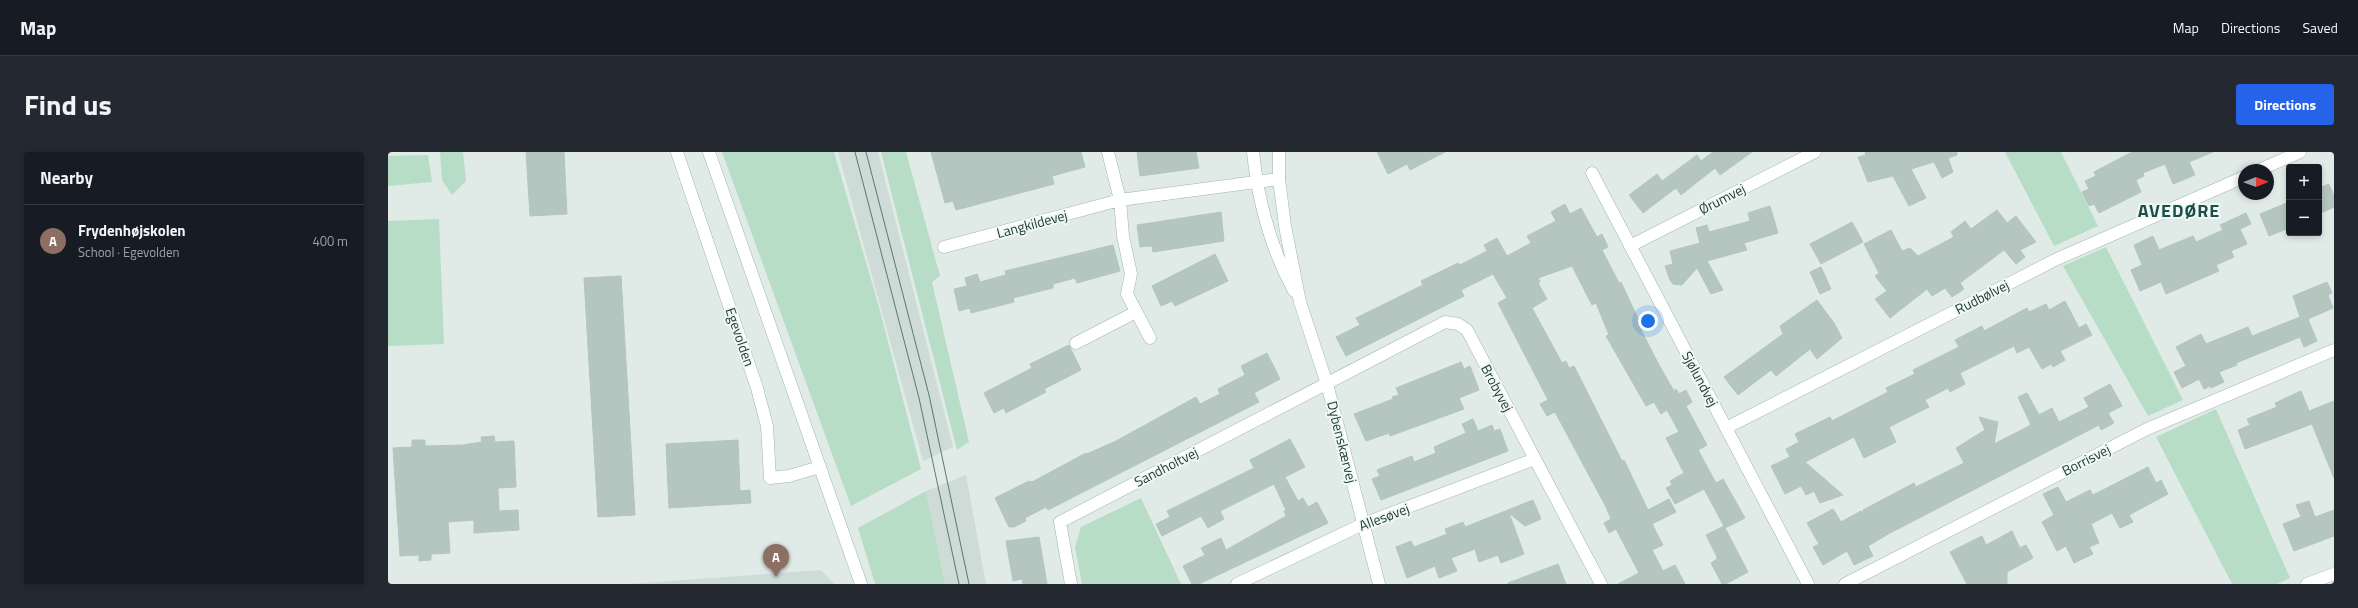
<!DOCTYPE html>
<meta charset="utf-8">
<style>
body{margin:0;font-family:"Titillium Web",sans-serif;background:#242831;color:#f1f3f6}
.controls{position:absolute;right:12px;top:12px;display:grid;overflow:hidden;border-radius:4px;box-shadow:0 2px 6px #0003}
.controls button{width:36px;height:36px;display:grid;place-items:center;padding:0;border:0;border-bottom:1px solid #363941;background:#171b24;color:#f1f3f6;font:20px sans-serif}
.compass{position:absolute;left:1850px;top:12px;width:36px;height:36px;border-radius:50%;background:#171b24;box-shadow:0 2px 6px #0003;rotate:89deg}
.you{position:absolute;left:1260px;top:169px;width:14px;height:14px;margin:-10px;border:3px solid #fff;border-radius:50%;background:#1a73e8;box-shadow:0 0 0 6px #1a73e833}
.badge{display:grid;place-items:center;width:26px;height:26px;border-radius:50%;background:#2563eb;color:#fff;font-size:13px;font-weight:700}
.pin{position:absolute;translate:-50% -33px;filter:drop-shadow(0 1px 2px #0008)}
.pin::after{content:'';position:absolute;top:21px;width:14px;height:12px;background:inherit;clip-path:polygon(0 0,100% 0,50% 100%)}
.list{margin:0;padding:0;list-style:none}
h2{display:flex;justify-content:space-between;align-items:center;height:52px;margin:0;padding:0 16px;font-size:17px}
h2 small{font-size:13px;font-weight:400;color:#9ea1a6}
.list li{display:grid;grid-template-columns:26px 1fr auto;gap:12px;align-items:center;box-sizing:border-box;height:72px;padding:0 16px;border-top:1px solid #363941}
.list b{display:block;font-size:15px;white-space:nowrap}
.list p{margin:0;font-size:13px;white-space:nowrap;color:#9ea1a6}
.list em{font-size:13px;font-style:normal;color:#9ea1a6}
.map{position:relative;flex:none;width:1946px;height:432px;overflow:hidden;border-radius:4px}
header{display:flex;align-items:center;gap:24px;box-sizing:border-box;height:56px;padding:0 20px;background:#171b24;border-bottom:1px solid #363941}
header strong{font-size:19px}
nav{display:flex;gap:22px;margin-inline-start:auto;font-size:14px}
.intro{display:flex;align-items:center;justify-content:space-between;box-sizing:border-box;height:96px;padding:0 24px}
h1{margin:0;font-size:28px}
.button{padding:10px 18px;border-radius:4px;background:#2563eb;color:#fff;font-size:14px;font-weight:700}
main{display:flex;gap:24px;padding:0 24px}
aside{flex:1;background:#171b24;border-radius:4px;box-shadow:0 2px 6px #0003}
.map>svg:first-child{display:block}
.built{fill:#cedbd7}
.green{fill:#b8ddc7}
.building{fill:#b5c6c1;stroke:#b2c5c0}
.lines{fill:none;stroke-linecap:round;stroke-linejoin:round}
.street-casing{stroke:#a3b3b0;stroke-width:13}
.secondary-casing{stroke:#9eb7b2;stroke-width:13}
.street{stroke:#fff;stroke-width:12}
.secondary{stroke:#fff;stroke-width:12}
.tram{stroke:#5a7874;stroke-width:1}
.labels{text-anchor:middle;stroke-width:4;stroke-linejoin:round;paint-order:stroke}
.street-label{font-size:14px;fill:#203c38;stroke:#f0f8f5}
.district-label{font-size:18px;font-weight:bold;letter-spacing:1px;fill:#1c4f49;stroke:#f0f8f5}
</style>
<header>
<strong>Map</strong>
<nav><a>Map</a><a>Directions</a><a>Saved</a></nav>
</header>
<div class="intro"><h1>Find us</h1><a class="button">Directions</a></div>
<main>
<aside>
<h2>Nearby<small></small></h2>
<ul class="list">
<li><span class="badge" style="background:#8d6e63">A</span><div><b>Frydenhøjskolen</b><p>School · Egevolden</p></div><em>400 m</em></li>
</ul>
</aside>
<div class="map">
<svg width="1946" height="432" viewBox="0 0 1946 432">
<rect width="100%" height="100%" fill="#e0ebe8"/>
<path class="built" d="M 450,0 L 490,0 L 565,295 L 535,309 Z
M 578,323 L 598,432 L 557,432 L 538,339 Z
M 433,418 L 446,432 L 241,432 Z"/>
<path class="green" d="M 52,0 L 75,0 L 78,29 L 64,43 L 54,28 Z
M 334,0 L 446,0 L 491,155 L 533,317 L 463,354 Z
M 493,0 L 518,0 L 552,124 L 544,130 L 581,290 L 569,298 Z
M 1617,0 L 1673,0 L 1710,74 L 1666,94 Z
M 40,3 L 44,30 L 0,34 L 0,4 Z
M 51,67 L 56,192 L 0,194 L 0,69 Z
M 1718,95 L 1795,248 L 1760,264 L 1675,114 Z
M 1828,257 L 1902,426 L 1889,432 L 1844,432 L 1768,285 Z
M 538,339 L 557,432 L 487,432 L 470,376 Z
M 753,346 L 793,432 L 694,432 L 687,395 L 693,375 Z"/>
<path class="building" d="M 138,0 L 176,0 L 179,62 L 142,64 Z
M 543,0 L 693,0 L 697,15 L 664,24 L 666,32 L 568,58 L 565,49 L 557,51 Z
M 749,0 L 808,0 L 811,16 L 752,24 Z
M 989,0 L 1057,0 L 1022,18 L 1019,12 L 1000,22 Z
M 1325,0 L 1364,0 L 1332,23 L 1327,16 L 1293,43 L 1288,36 L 1255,61 L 1241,43 L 1269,22 L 1274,29 L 1309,3 L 1313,9 Z
M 1477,0 L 1569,0 L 1569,3 L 1560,6 L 1565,20 L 1554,26 L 1546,10 L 1523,17 L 1538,46 L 1521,54 L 1505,24 L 1480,30 L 1470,5 L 1478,3 Z
M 1744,0 L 1825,0 L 1801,10 L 1807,23 L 1785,32 L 1777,12 L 1755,21 L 1756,24 L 1748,28 L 1753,40 L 1711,61 L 1706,52 L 1701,54 L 1694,40 L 1701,37 L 1697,29 L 1708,24 L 1706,20 Z
M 1941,32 L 1946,44 L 1946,55 L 1931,62 L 1931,36 Z
M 1901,50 L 1901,76 L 1881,84 L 1872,62 Z
M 1177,52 L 1182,62 L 1193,56 L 1209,85 L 1214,82 L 1220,95 L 1214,98 L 1231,131 L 1233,130 L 1252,171 L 1250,172 L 1271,213 L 1286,239 L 1288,237 L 1291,242 L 1298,238 L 1304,250 L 1298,254 L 1319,293 L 1310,298 L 1328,331 L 1335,327 L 1357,366 L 1337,376 L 1316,337 L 1287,352 L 1278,336 L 1284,333 L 1282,329 L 1296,321 L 1278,286 L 1291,280 L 1279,258 L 1273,262 L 1266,250 L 1258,254 L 1218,184 L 1221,183 L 1208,151 L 1204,153 L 1184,114 L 1150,126 L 1152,130 L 1150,131 L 1159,147 L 1144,156 L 1174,211 L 1178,209 L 1181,216 L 1186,214 L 1234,309 L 1236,308 L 1260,358 L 1281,347 L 1288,360 L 1264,372 L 1275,393 L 1264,398 L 1275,419 L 1287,413 L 1297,432 L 1230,432 L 1251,421 L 1228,377 L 1221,381 L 1216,371 L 1223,367 L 1218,355 L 1167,260 L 1159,264 L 1152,252 L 1160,248 L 1110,151 L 1119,146 L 1105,122 L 1073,138 L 1076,144 L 958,204 L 948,185 L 972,173 L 968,166 L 1035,133 L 1033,129 L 1070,111 L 1072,113 L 1099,99 L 1096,93 L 1109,86 L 1119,104 L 1143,91 L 1139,84 L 1168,69 L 1163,60 Z
M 1382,54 L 1390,81 L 1356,91 L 1359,98 L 1319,109 L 1335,138 L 1323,142 L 1309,116 L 1294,133 L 1285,132 L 1282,128 L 1277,114 L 1285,112 L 1282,99 L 1312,91 L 1308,76 L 1319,73 L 1321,80 L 1362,69 L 1360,61 Z
M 1609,58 L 1619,71 L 1628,64 L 1648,90 L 1632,98 L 1637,105 L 1628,112 L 1616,98 L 1572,131 L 1576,137 L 1564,145 L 1557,136 L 1544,144 L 1539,137 L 1502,166 L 1487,147 L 1499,139 L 1487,124 L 1491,121 L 1476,92 L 1503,78 L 1514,99 L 1522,96 L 1530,104 L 1566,85 L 1563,80 L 1577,69 L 1583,77 Z
M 833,60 L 836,89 L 765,100 L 764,94 L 752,95 L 749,73 Z
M 1858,61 L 1863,72 L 1852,77 L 1859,92 L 1843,99 L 1846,105 L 1828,113 L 1831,119 L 1778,142 L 1773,130 L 1752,139 L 1743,118 L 1754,113 L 1746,93 L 1765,84 L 1771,98 L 1805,84 L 1808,90 L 1835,78 L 1832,73 Z
M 1464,70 L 1475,90 L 1433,112 L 1422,92 Z
M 725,93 L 732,119 L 689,131 L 687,126 L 665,132 L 665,136 L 625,146 L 626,150 L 583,161 L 582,156 L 571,159 L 566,137 L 579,134 L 577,126 L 589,122 L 592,130 L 618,123 L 617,119 Z
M 827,102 L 840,129 L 787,154 L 784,149 L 773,154 L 764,134 Z
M 1433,115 L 1443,137 L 1432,142 L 1422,120 Z
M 233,124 L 247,363 L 210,365 L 196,126 Z
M 1939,130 L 1944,141 L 1940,143 L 1945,156 L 1920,167 L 1929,189 L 1916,195 L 1912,185 L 1848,211 L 1849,213 L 1831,220 L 1836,230 L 1823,236 L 1822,234 L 1816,237 L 1811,227 L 1794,236 L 1786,220 L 1798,214 L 1788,195 L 1813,182 L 1818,192 L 1860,175 L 1864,184 L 1912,165 L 1905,144 Z
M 1429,148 L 1446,171 L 1454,186 L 1429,207 L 1422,197 L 1388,224 L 1383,218 L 1350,243 L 1336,225 L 1395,182 L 1392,174 Z
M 1677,149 L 1691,176 L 1698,172 L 1704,183 L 1672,199 L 1677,208 L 1665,215 L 1663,212 L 1654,217 L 1641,195 L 1629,201 L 1626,194 L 1572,221 L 1577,232 L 1562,240 L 1560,236 L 1537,248 L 1541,255 L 1501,275 L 1508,290 L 1476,306 L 1466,285 L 1417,310 L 1455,343 L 1432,351 L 1426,339 L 1418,343 L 1413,334 L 1397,342 L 1383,314 L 1402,305 L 1398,297 L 1411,290 L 1407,282 L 1442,265 L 1444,269 L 1500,240 L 1498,236 L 1527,222 L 1525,218 L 1571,195 L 1567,188 L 1594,174 L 1596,179 L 1639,156 L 1641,160 L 1658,152 L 1661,158 Z
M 681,193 L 693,218 L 656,237 L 658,240 L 635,252 L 618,261 L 616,256 L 606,261 L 596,241 L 644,216 L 642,212 Z
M 879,201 L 892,227 L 866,241 L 871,250 L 660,358 L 658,355 L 637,366 L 638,369 L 626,375 L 621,375 L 607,346 L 641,329 L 644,330 L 698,301 L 699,302 L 728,289 L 808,245 L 812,252 L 832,242 L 830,237 L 857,223 L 853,214 Z
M 1073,210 L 1076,217 L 1082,214 L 1091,238 L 1071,246 L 1076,257 L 1002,284 L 1001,281 L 978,289 L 966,262 L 1005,247 L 1004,245 L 1011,243 L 1008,236 Z
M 1722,232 L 1734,254 L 1720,261 L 1726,271 L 1713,278 L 1711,273 L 1502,381 L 1480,394 L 1485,404 L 1466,413 L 1459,399 L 1435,413 L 1425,395 L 1431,392 L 1419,371 L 1445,357 L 1453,370 L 1473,359 L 1476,361 L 1475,358 L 1526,331 L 1528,335 L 1576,311 L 1568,296 L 1597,278 L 1591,265 L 1610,270 L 1606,292 L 1643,273 L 1630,245 L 1639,241 L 1651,263 L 1664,256 L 1671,270 L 1701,255 L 1696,246 Z
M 1913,239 L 1921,259 L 1946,249 L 1946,326 L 1924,272 L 1857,297 L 1850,278 L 1862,273 L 1859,267 L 1889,255 L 1887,251 Z
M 1085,267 L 1090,279 L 1104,273 L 1106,279 L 1112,277 L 1120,299 L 993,348 L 984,327 L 992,324 L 989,318 L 1024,304 L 1026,310 L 1048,301 L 1046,295 L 1078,281 L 1074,272 Z
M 106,284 L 107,290 L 126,289 L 128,335 L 110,336 L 111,359 L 130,358 L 131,378 L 86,381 L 86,368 L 60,370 L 62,401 L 43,402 L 43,408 L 31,409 L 31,403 L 12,404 L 5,296 L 24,295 L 24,288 L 37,288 L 37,294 L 75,293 L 94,290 L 93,285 Z
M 902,287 L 917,315 L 897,325 L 910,349 L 915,346 L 920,355 L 929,350 L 940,371 L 811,432 L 804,432 L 795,414 L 817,403 L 813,396 L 833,386 L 838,398 L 898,364 L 896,359 L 898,358 L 886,332 L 832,359 L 836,367 L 820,376 L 813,364 L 774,384 L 768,372 L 782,365 L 779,359 L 866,316 L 862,308 Z
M 350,288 L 352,339 L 362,338 L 363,351 L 281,356 L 278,292 Z
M 1760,315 L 1768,331 L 1773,328 L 1780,342 L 1741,363 L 1745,370 L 1732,376 L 1724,361 L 1703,372 L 1711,391 L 1701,395 L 1705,402 L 1686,411 L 1678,394 L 1669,399 L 1654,370 L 1666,363 L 1655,342 L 1670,335 L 1678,350 L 1702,338 L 1705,343 Z
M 1145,348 L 1153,367 L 1137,374 L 1121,361 L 1136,402 L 1113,411 L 1110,403 L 1091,410 L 1087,397 L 1063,406 L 1069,419 L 1051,426 L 1047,414 L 1019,426 L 1008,395 L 1023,389 L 1026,395 L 1059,382 L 1057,377 L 1075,370 L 1077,375 Z
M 1921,349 L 1927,365 L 1946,358 L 1946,384 L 1906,399 L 1895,372 L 1913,365 L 1908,353 Z
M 1336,374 L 1360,420 L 1338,432 L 1334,432 L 1323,411 L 1329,407 L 1329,405 L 1318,383 Z
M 1624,379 L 1632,396 L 1638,393 L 1645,406 L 1619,420 L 1619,432 L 1579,432 L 1562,400 L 1594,384 L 1598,393 Z
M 651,385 L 659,432 L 635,432 L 634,427 L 625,429 L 618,389 Z
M 1170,412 L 1178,432 L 1120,432 L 1120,431 Z"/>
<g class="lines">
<g class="street-casing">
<path id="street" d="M 289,0 L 369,236 L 379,274 L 382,326 L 401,324 L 432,315
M 720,0 L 732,48 L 891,27
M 1871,18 L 1912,0
M 1204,21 L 1420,432
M 1242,94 L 1427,0
M 556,95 L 732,48 L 735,84 L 743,122 L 739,142 L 762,186
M 688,191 L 748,160
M 1338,276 L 1669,107 L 1856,25
M 683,432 L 672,370 L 1057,170 L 1070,172 L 1079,178 L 1213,432
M 849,432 L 975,372 L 1147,307
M 1457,432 L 1759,277 L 1946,198
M 1919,432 L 1946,422"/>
</g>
<g class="secondary-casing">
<path id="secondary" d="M 321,0 L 473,432
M 865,0 C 870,49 882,95 906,139
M 891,0 L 891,27 L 897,74 L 912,150 L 939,232 L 991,432"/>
</g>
<use href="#street" class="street"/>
<use href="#secondary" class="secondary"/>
<path class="tram" d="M 467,0 L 531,246 L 571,432
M 478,0 L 541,243 L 581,432"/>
</g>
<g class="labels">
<g class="street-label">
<text transform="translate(1334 47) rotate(-27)" y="5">Ørumvej</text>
<text transform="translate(644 72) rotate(-15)" y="5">Langkildevej</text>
<text transform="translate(1594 145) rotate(-27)" y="5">Rudbølvej</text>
<text transform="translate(352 185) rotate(71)" y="5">Egevolden</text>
<text transform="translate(1312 227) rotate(62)" y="5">Sjølundvej</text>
<text transform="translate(1109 236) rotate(62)" y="5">Brobyvej</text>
<text transform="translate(954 290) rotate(76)" y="5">Dybenskærvej</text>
<text transform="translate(1698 308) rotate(-27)" y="5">Borrisvej</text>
<text transform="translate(778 315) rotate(-27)" y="5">Sandholtvej</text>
<text transform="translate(996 365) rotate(-21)" y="5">Allesøvej</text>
</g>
<g class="district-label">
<text x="1791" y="65">AVEDØRE</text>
</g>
</g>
</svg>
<div class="controls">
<button>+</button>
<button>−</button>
</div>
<svg class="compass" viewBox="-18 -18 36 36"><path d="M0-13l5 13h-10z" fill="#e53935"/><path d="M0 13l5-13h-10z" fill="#9ea1a6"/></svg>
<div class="you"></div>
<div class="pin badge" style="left:388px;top:425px;background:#8d6e63">A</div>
</div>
</main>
